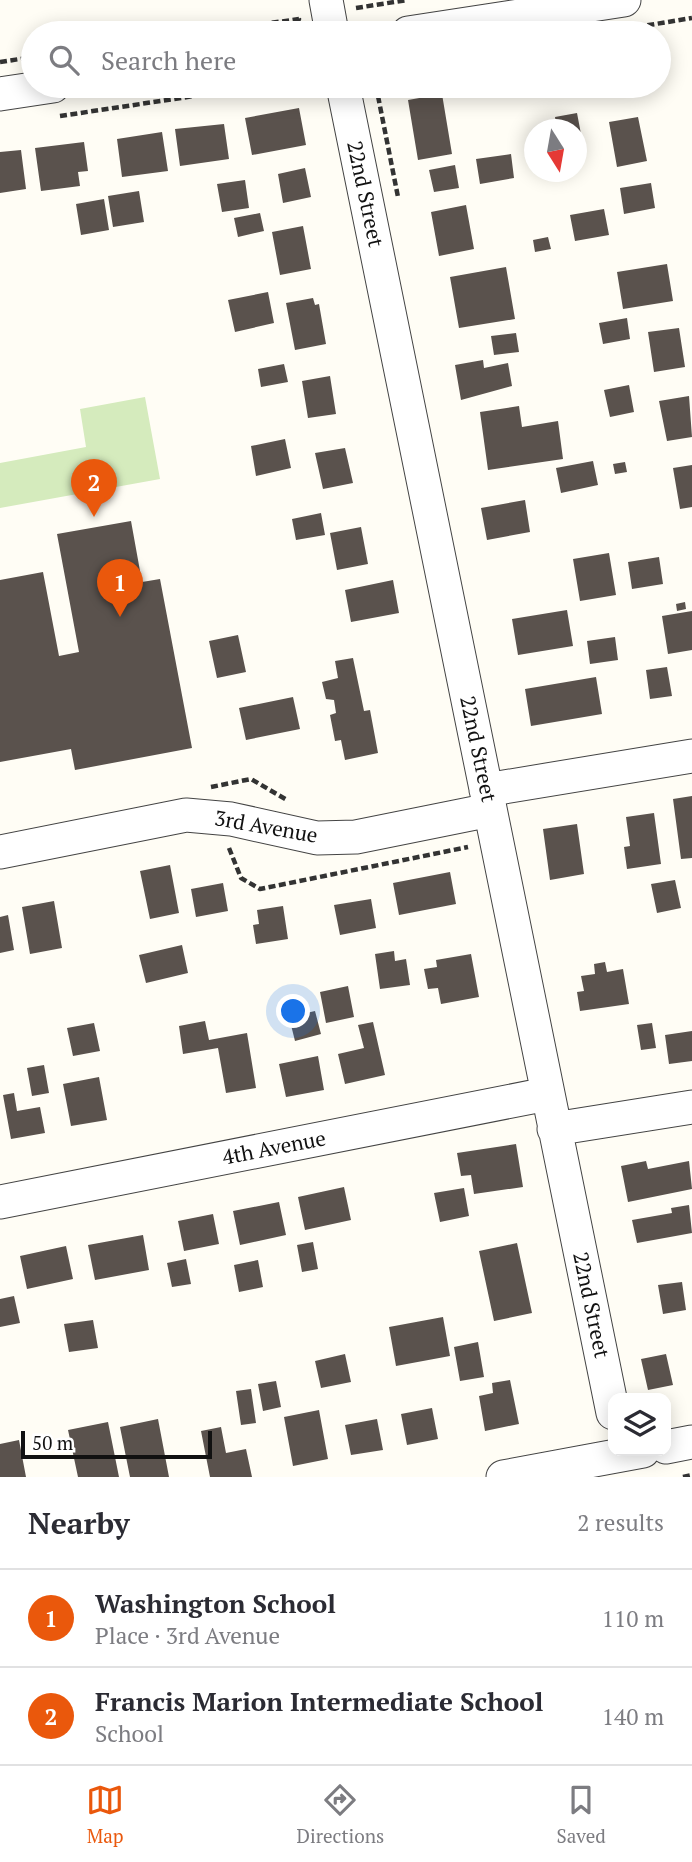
<!DOCTYPE html>
<meta charset="utf-8">
<style>
body{margin:0;font-family:"PT Serif",serif;background:#f7f7f7;color:#2b2b33}
.controls{position:absolute;right:21px;bottom:21px;display:grid;overflow:hidden;border-radius:14px;box-shadow:0 4px 18px #0003}
.controls button{width:63px;height:63px;display:grid;place-items:center;padding:0;border:0;border-bottom:2px solid #e1e1e2;background:#fff;color:#2b2b33;font:35px sans-serif}
.compass{position:absolute;left:524px;top:119px;width:63px;height:63px;border-radius:50%;background:#fff;box-shadow:0 4px 18px #0003;rotate:169deg}
.scale{position:absolute;left:21px;bottom:18px;width:191px;box-sizing:border-box;padding-left:7px;border:4px solid #111;border-top:0;font-size:19px;line-height:24px;white-space:nowrap;color:#111;-webkit-text-stroke:5px #fff;paint-order:stroke}
.you{position:absolute;left:294px;top:1012px;width:24px;height:24px;margin:-18px;border:5px solid #fff;border-radius:50%;background:#1a73e8;box-shadow:0 0 0 10px #1a73e833}
.badge{display:grid;place-items:center;width:46px;height:46px;border-radius:50%;background:#ea580c;color:#fff;font-size:23px;font-weight:700}
.pin{position:absolute;translate:-50% -58px;filter:drop-shadow(0 2px 4px #0008)}
.pin::after{content:'';position:absolute;top:37px;width:24px;height:21px;background:inherit;clip-path:polygon(0 0,100% 0,50% 100%)}
.list{margin:0;padding:0;list-style:none}
h2{display:flex;justify-content:space-between;align-items:center;height:91px;margin:0;padding:0 28px;font-size:30px}
h2 small{font-size:23px;font-weight:400;color:#7c7c81}
.list li{display:grid;grid-template-columns:46px 1fr auto;gap:21px;align-items:center;box-sizing:border-box;height:98px;padding:0 28px;border-top:2px solid #e1e1e2}
.list b{display:block;font-size:26px;white-space:nowrap}
.list p{margin:0;font-size:23px;white-space:nowrap;color:#7c7c81}
.list em{font-size:23px;font-style:normal;color:#7c7c81}
.icon{flex:none;width:38px;height:38px;fill:none;stroke:currentColor;stroke-width:2;stroke-linecap:round;stroke-linejoin:round}
.map{position:relative;flex:none;width:692px;height:1477px;overflow:hidden}
.search{position:absolute;background:#fff;box-shadow:0 4px 18px #0003;left:21px;right:21px;top:21px;height:77px;display:flex;align-items:center;gap:18px;box-sizing:border-box;padding:0 24px;border-radius:38px;color:#7c7c81;font-size:26px}
.sheet{height:287px;background:#fff}
nav{display:flex;justify-content:space-around;align-items:center;box-sizing:border-box;height:98px;border-top:2px solid #e1e1e2;background:#fff;font-size:19px;color:#7c7c81}
nav a{display:grid;justify-items:center;gap:4px}
nav .on{color:#ea580c}
.map>svg:first-child{display:block}
.green{fill:#d5ebbd}
.building{fill:#5a524d}
.lines{fill:none;stroke-linecap:round;stroke-linejoin:round}
.minor-casing{stroke:#444;stroke-width:35}
.path{stroke:#333;stroke-width:4.5;stroke-dasharray:7 3.5;stroke-linecap:butt}
.minor{stroke:#fff;stroke-width:33}
.labels{text-anchor:middle;stroke-width:7;stroke-linejoin:round;paint-order:stroke}
.street-label{font-size:21px;fill:#111;stroke:#fff}
</style>
<div class="map">
<svg width="692" height="1477" viewBox="0 0 692 1477">
<rect width="100%" height="100%" fill="#fffdf5"/>
<path class="green" d="M 145,397 L 160,479 L 0,508 L 0,463 L 86,447 L 80,409 Z"/>
<path class="building" d="M 568,86 L 587,86 L 588,91 L 570,95 Z
M 598,86 L 627,86 L 627,87 L 599,92 Z
M 442,94 L 452,154 L 418,160 L 408,100 Z
M 299,108 L 306,145 L 252,155 L 245,118 Z
M 577,113 L 581,134 L 576,135 L 576,130 L 557,130 L 555,117 Z
M 638,117 L 647,161 L 617,167 L 609,122 Z
M 224,124 L 229,159 L 180,166 L 175,129 Z
M 162,132 L 168,171 L 122,177 L 117,139 Z
M 84,142 L 88,171 L 78,172 L 80,186 L 41,191 L 35,148 Z
M 21,150 L 26,189 L 0,193 L 0,152 Z
M 511,154 L 514,178 L 480,184 L 476,159 Z
M 455,165 L 459,188 L 434,192 L 429,170 Z
M 305,168 L 311,197 L 283,203 L 278,174 Z
M 245,180 L 249,208 L 222,212 L 217,184 Z
M 651,183 L 655,208 L 624,214 L 620,188 Z
M 139,191 L 144,222 L 113,227 L 108,196 Z
M 104,199 L 109,230 L 81,235 L 76,204 Z
M 466,205 L 474,249 L 439,256 L 431,212 Z
M 604,209 L 609,235 L 575,241 L 570,215 Z
M 260,213 L 264,231 L 238,237 L 234,218 Z
M 303,226 L 311,269 L 280,275 L 272,232 Z
M 548,237 L 551,249 L 535,252 L 533,240 Z
M 667,264 L 673,301 L 623,309 L 617,272 Z
M 506,267 L 515,319 L 459,328 L 450,277 Z
M 268,292 L 274,323 L 235,332 L 228,300 Z
M 313,298 L 315,305 L 319,304 L 326,344 L 295,350 L 286,303 Z
M 627,318 L 630,339 L 603,344 L 599,323 Z
M 679,328 L 685,367 L 654,372 L 648,332 Z
M 516,333 L 519,352 L 494,355 L 491,336 Z
M 483,360 L 484,368 L 508,363 L 512,386 L 461,400 L 455,365 Z
M 284,364 L 288,382 L 261,387 L 258,369 Z
M 330,376 L 336,414 L 308,418 L 302,381 Z
M 629,385 L 634,412 L 610,417 L 604,390 Z
M 689,396 L 692,437 L 667,441 L 659,401 Z
M 519,406 L 522,427 L 558,421 L 563,459 L 488,470 L 480,412 Z
M 285,439 L 291,468 L 256,476 L 251,446 Z
M 345,448 L 353,483 L 323,489 L 315,453 Z
M 593,461 L 598,485 L 561,493 L 556,468 Z
M 625,462 L 627,472 L 615,474 L 613,464 Z
M 692,465 L 692,507 L 680,509 L 673,468 Z
M 525,500 L 530,532 L 487,540 L 481,508 Z
M 321,513 L 325,535 L 296,540 L 292,519 Z
M 131,521 L 142,582 L 160,579 L 192,748 L 75,770 L 71,749 L 0,762 L 0,580 L 43,572 L 59,656 L 79,652 L 57,534 Z
M 361,527 L 368,564 L 337,570 L 330,533 Z
M 609,553 L 616,595 L 580,601 L 573,559 Z
M 659,557 L 663,584 L 632,589 L 628,562 Z
M 393,580 L 399,613 L 351,622 L 345,590 Z
M 685,602 L 686,609 L 677,611 L 676,604 Z
M 567,610 L 573,646 L 518,655 L 512,619 Z
M 692,611 L 692,650 L 668,654 L 662,616 Z
M 238,635 L 246,672 L 217,678 L 209,641 Z
M 615,637 L 618,660 L 590,664 L 587,641 Z
M 353,658 L 364,711 L 370,710 L 378,753 L 345,760 L 341,740 L 335,741 L 330,715 L 336,713 L 334,700 L 326,699 L 322,682 L 338,678 L 335,661 Z
M 667,667 L 672,696 L 650,699 L 646,670 Z
M 596,677 L 602,714 L 531,726 L 525,689 Z
M 293,697 L 300,729 L 246,740 L 239,708 Z
M 692,796 L 692,858 L 681,859 L 673,799 Z
M 654,813 L 661,864 L 627,869 L 624,847 L 630,846 L 626,817 Z
M 577,824 L 584,874 L 550,880 L 543,829 Z
M 170,865 L 179,913 L 150,919 L 140,871 Z
M 450,872 L 456,904 L 399,915 L 393,883 Z
M 675,880 L 681,908 L 657,913 L 651,884 Z
M 223,883 L 228,911 L 196,917 L 191,889 Z
M 371,899 L 376,928 L 340,935 L 334,905 Z
M 54,901 L 62,948 L 30,954 L 22,907 Z
M 283,906 L 288,939 L 256,944 L 253,925 L 259,924 L 257,910 Z
M 8,915 L 14,950 L 0,953 L 0,917 Z
M 182,945 L 188,973 L 146,983 L 139,955 Z
M 394,951 L 395,961 L 406,959 L 410,985 L 380,989 L 375,954 Z
M 471,954 L 479,997 L 441,1004 L 438,988 L 428,989 L 424,969 L 437,967 L 436,960 Z
M 605,962 L 607,972 L 623,969 L 629,1004 L 580,1011 L 577,992 L 584,991 L 581,976 L 595,974 L 594,964 Z
M 348,986 L 354,1017 L 326,1023 L 320,992 Z
M 315,1011 L 321,1034 L 295,1041 L 289,1017 Z
M 205,1021 L 209,1040 L 247,1033 L 256,1088 L 226,1093 L 218,1048 L 183,1054 L 179,1026 Z
M 373,1022 L 385,1075 L 345,1084 L 338,1054 L 364,1048 L 358,1025 Z
M 94,1023 L 100,1051 L 73,1056 L 67,1028 Z
M 652,1023 L 656,1048 L 641,1050 L 637,1025 Z
M 692,1031 L 692,1061 L 669,1064 L 665,1035 Z
M 318,1056 L 324,1090 L 286,1097 L 279,1064 Z
M 44,1065 L 49,1093 L 32,1096 L 27,1068 Z
M 99,1077 L 107,1120 L 71,1126 L 63,1084 Z
M 14,1093 L 17,1111 L 40,1107 L 45,1133 L 11,1139 L 3,1095 Z
M 516,1144 L 523,1187 L 474,1194 L 471,1175 L 461,1176 L 457,1153 Z
M 646,1161 L 648,1169 L 689,1161 L 692,1189 L 628,1202 L 621,1166 Z
M 344,1187 L 351,1220 L 305,1230 L 298,1197 Z
M 464,1188 L 469,1216 L 440,1222 L 434,1193 Z
M 279,1202 L 286,1235 L 240,1245 L 233,1211 Z
M 689,1205 L 692,1233 L 637,1243 L 632,1220 L 672,1213 L 671,1208 Z
M 213,1214 L 219,1244 L 184,1251 L 178,1221 Z
M 143,1235 L 149,1270 L 95,1280 L 88,1245 Z
M 313,1242 L 318,1269 L 302,1272 L 297,1245 Z
M 517,1243 L 532,1313 L 494,1321 L 479,1251 Z
M 66,1246 L 73,1279 L 27,1289 L 20,1256 Z
M 186,1259 L 191,1284 L 172,1287 L 167,1263 Z
M 258,1260 L 263,1287 L 239,1292 L 234,1265 Z
M 682,1282 L 686,1310 L 663,1314 L 658,1285 Z
M 14,1296 L 20,1323 L 0,1327 L 0,1299 Z
M 443,1317 L 450,1356 L 396,1366 L 389,1327 Z
M 93,1320 L 98,1348 L 69,1352 L 64,1324 Z
M 478,1342 L 484,1377 L 460,1381 L 454,1347 Z
M 345,1354 L 351,1382 L 321,1388 L 315,1361 Z
M 666,1354 L 673,1385 L 648,1390 L 641,1359 Z
M 510,1380 L 519,1424 L 485,1431 L 479,1396 L 493,1393 L 492,1383 Z
M 276,1381 L 281,1407 L 263,1411 L 258,1384 Z
M 251,1389 L 256,1423 L 241,1425 L 236,1391 Z
M 432,1408 L 438,1439 L 407,1445 L 401,1414 Z
M 319,1410 L 328,1459 L 293,1466 L 284,1417 Z
M 158,1419 L 169,1477 L 130,1477 L 120,1427 Z
M 377,1419 L 383,1450 L 351,1455 L 345,1425 Z
M 108,1422 L 119,1477 L 78,1477 L 68,1430 Z
M 221,1427 L 226,1453 L 246,1449 L 252,1477 L 210,1477 L 201,1431 Z
M 19,1440 L 26,1477 L 0,1477 L 0,1444 Z"/>
<g class="lines">
<g class="minor-casing">
<path id="minor" d="M 326,0 L 332,33
M 408,33 L 624,0
M 343,86 L 613,1413
M 0,94 L 53,86
M 486,790 L 692,756
M 0,852 L 186,815 L 231,819 L 317,838 L 356,837 L 490,810
M 554,1129 L 692,1107
M 0,1202 L 547,1094
M 666,1447 L 692,1442
M 503,1477 L 643,1451"/>
</g>
<path class="path" d="M 356,8 L 407,0
M 637,27 L 692,18
M 199,33 L 299,19 L 298,16
M 0,62 L 33,57
M 376,86 L 398,197
M 60,116 L 261,86
M 211,787 L 251,779 L 287,800
M 229,848 L 241,878 L 260,889 L 468,847
M 683,1477 L 692,1475"/>
<use href="#minor" class="minor"/>
</g>
<g class="labels">
<g class="street-label">
<text transform="translate(365 194) rotate(78)" y="7">22nd Street</text>
<text transform="translate(478 749) rotate(78)" y="7">22nd Street</text>
<text transform="translate(266 827) rotate(10)" y="7">3rd Avenue</text>
<text transform="translate(274 1148) rotate(-11)" y="7">4th Avenue</text>
<text transform="translate(591 1305) rotate(78)" y="7">22nd Street</text>
</g>
</g>
</svg>
<div class="controls">
<button><svg class="icon" aria-label="layers" viewBox="0 0 24 24"><path d="M12 4l9 5-9 5-9-5zM3 14l9 5 9-5"/></svg></button>
</div>
<svg class="compass" viewBox="-18 -18 36 36"><path d="M0-13l5 13h-10z" fill="#e53935"/><path d="M0 13l5-13h-10z" fill="#7c7c81"/></svg>
<div class="scale">50 m</div>
<div class="you"></div>
<div class="pin badge" style="left:120px;top:617px">1</div>
<div class="pin badge" style="left:94px;top:517px">2</div>
<div class="search"><svg class="icon" aria-label="search" viewBox="0 0 24 24"><circle cx="10" cy="10" r="6"/><path d="M15 15l6 6"/></svg>Search here</div>
</div>
<section class="sheet">
<h2>Nearby<small>2 results</small></h2>
<ul class="list">
<li><span class="badge">1</span><div><b>Washington School</b><p>Place · 3rd Avenue</p></div><em>110 m</em></li>
<li><span class="badge">2</span><div><b>Francis Marion Intermediate School</b><p>School</p></div><em>140 m</em></li>
</ul>
</section>
<nav>
<a class="on"><svg class="icon" aria-label="map" viewBox="0 0 24 24"><path d="M3 6l6-2 6 2 6-2v14l-6 2-6-2-6 2zM9 4v14M15 6v14"/></svg>Map</a>
<a><svg class="icon" aria-label="directions" viewBox="0 0 24 24"><path d="M12 3l9 9-9 9-9-9zM9 14v-3h6M13 9l2 2-2 2"/></svg>Directions</a>
<a><svg class="icon" aria-label="saved" viewBox="0 0 24 24"><path d="M7 4h10v16l-5-4-5 4z"/></svg>Saved</a>
</nav>
